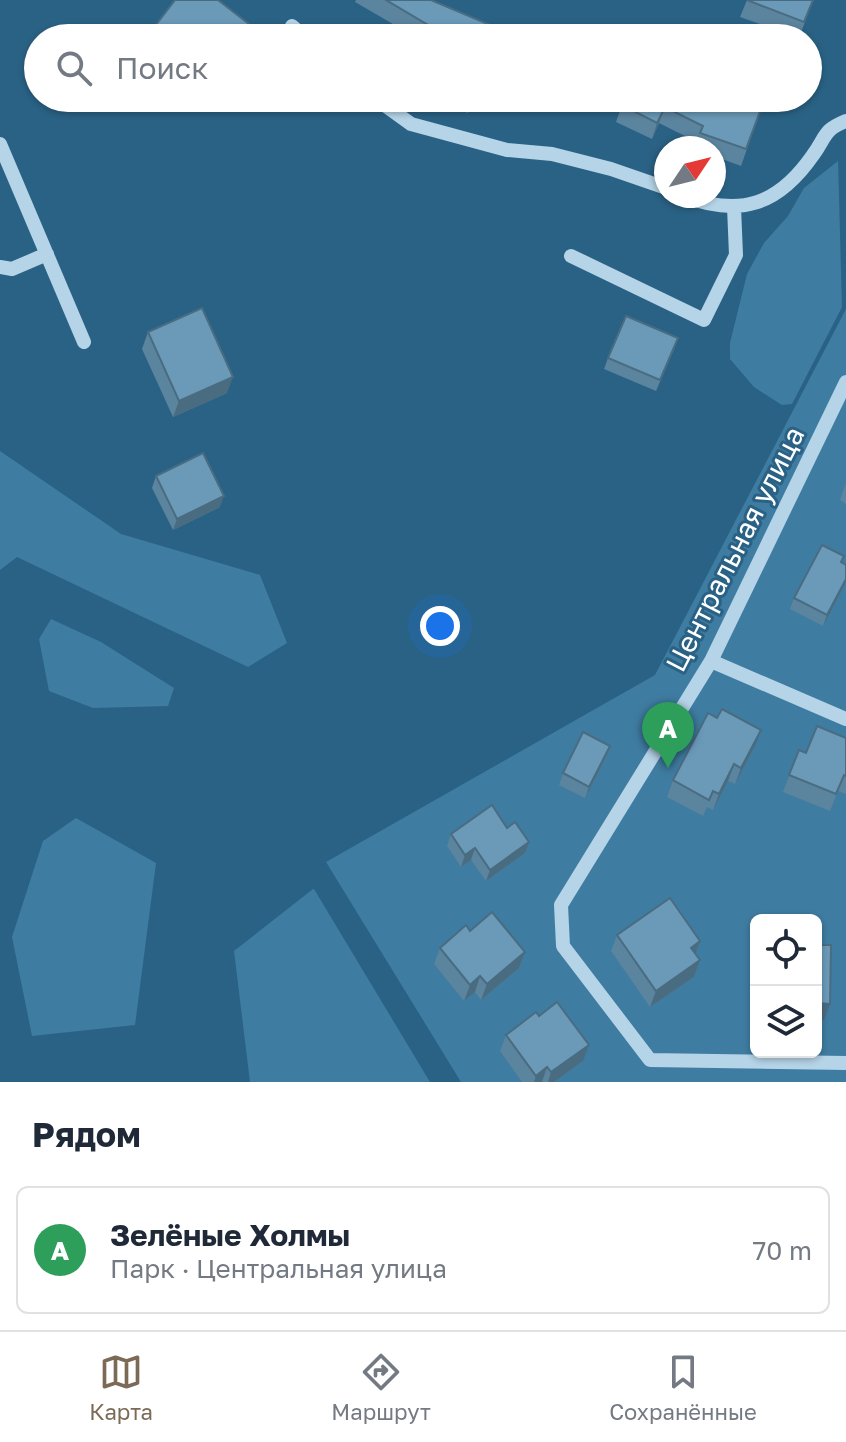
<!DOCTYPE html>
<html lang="ru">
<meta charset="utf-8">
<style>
body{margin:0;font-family:"Golos Text",sans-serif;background:#f6f6f7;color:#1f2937}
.controls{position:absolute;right:24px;bottom:24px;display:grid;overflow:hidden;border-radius:12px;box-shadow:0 2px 6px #0004}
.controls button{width:72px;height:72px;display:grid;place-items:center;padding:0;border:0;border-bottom:2px solid #e0e1e3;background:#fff;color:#1f2937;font:40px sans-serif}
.compass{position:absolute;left:654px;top:136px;width:72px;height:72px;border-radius:50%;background:#fff;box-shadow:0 2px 6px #0004;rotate:55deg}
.you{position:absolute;left:440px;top:626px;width:28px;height:28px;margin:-20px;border:6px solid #fff;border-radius:50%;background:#1a73e8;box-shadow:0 0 0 12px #1a73e833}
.badge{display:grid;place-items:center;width:52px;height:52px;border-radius:50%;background:#7c6a56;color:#fff;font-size:26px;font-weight:700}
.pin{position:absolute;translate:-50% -66px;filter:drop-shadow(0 2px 4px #0008)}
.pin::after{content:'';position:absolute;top:42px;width:28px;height:24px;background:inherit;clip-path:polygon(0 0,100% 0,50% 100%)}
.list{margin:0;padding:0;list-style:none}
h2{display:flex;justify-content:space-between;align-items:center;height:104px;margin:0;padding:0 32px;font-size:34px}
h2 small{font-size:26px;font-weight:400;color:#747a83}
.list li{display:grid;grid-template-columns:52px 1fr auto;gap:24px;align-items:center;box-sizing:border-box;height:128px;margin:0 16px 16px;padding:0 16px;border:2px solid #e0e1e3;border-radius:12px}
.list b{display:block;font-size:30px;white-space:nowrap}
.list p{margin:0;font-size:26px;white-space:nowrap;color:#747a83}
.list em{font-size:26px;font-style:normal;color:#747a83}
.icon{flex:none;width:44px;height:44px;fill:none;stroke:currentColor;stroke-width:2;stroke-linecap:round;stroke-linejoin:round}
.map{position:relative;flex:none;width:846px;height:1082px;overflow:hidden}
.search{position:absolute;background:#fff;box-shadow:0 2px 6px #0004;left:24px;right:24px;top:24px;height:88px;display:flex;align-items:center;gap:20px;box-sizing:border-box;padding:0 28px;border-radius:44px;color:#747a83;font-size:30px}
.sheet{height:248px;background:#fff}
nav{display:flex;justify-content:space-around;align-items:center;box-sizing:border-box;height:112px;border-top:2px solid #e0e1e3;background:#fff;font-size:22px;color:#747a83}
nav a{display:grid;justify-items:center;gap:4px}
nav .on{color:#7c6a56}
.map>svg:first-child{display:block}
.green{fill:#3f7ca1;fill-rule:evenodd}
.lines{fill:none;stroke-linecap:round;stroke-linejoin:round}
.minor{stroke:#b5d4e7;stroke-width:14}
.wall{fill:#5b849e}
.shaded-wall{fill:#4a6c81}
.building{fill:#6a9ab8;stroke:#4a6c81;stroke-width:2}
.labels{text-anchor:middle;stroke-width:6;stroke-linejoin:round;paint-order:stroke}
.street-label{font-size:28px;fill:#fff;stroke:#2a6285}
</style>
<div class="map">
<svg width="846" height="1082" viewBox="0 0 846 1082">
<rect width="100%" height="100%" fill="#2a6285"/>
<path class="green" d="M 838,161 L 842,307 L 792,404 L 782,405 L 754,387 L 730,359 L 730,343 L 747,274 L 764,243 L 788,216 L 804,188 Z
M 846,309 L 846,1082 L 461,1082 L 326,862 L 655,675 ZM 756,920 L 816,920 L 816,1052 L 756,1052 Z
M 0,451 L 121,534 L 260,575 L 287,643 L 248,667 L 17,557 L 0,570 Z
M 51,619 L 101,642 L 174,688 L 168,706 L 93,708 L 49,691 L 39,639 Z
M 76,818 L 156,863 L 135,1025 L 32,1036 L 12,937 L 43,841 Z
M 313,889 L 314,889 L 430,1082 L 250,1082 L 234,951 Z"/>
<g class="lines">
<path class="minor" d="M 292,26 L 306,38
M 375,98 L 411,124 L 507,150 L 552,154 L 611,169 L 666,188
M 0,144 L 84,342
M 684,196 C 741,218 779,204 813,155 C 827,136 822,131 846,121
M 571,256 L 704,320 L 736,255 L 734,207
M 0,267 L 12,269 L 47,254
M 846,382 L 711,661 L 561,905 L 563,946 L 650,1060 L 846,1063
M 711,661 L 846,719"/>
</g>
<path class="wall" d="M 356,0 L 431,0 L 499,38 L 417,38 L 355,2 Z
M 747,0 L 813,0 L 799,38 L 740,17 Z
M 196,98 L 213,98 L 206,106 Z
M 432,98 L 475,98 L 468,113 Z
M 765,98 L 741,166 L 714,156 L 714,148 L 695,148 L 697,142 L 659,123 L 652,139 L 616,122 L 622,105 Z
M 148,332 L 227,393 L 173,417 L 142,349 Z
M 674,349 L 656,391 L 604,369 L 608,358 Z
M 156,476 L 220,507 L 173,530 L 152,488 Z
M 846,483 L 846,504 L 840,500 Z
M 844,556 L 841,562 L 846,565 L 823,626 L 790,609 L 794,598 Z
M 846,738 L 846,794 L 838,791 L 830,811 L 783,792 L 799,750 L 806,753 Z
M 610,746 L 606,757 L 585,798 L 559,785 L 563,773 Z
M 755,746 L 735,784 L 728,781 L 713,810 L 707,807 L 703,816 L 667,797 L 673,780 Z
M 451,834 L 525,853 L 486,881 L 471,860 L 461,867 L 447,846 Z
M 470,931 L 525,952 L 519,968 L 481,1000 L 475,992 L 464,1001 L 434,964 L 440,948 Z
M 617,935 L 700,941 L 695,954 L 700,960 L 694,977 L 650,1007 L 611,951 Z
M 506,1035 L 583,1061 L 554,1082 L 522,1082 L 500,1051 Z"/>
<path class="shaded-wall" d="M 665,107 L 659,123 L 652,139 L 657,123 Z
M 233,377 L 227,393 L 173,417 L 179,401 Z
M 224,496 L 220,507 L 173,530 L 177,519 Z
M 846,579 L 846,582 L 823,626 L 827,615 Z
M 761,730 L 755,746 L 735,784 L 741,768 Z
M 610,746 L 606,757 L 585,798 L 589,787 Z
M 734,764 L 728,781 L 713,810 L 719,794 Z
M 529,842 L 525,853 L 486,881 L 490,870 Z
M 475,848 L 471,860 L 461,867 L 465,855 Z
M 700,941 L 694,958 L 691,948 Z
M 525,952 L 519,968 L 481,1000 L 487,984 Z
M 700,960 L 694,977 L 650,1007 L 656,991 Z
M 480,976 L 475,992 L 464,1001 L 470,985 Z
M 816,1003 L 830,1004 L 824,1020 L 816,1020 Z
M 589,1045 L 583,1061 L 554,1082 L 548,1082 L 551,1072 Z
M 547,1067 L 542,1082 L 534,1082 L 536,1076 Z"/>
<path class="building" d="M 175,0 L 218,0 L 258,31 L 252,38 L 146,38 Z
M 386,0 L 431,0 L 502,30 L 499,38 L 428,38 L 433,28 Z
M 747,0 L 813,0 L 804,22 Z
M 626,98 L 765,98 L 746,149 L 700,133 L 703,126 L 665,107 L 657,123 L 622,105 Z
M 202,308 L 233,377 L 179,401 L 148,332 Z
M 626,316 L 678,338 L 660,380 L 608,358 Z
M 203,453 L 224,496 L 177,519 L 156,476 Z
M 822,545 L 844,556 L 841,562 L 846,565 L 846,579 L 827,615 L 794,598 Z
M 722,709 L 761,730 L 741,768 L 734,764 L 719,794 L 713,791 L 709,800 L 673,780 L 708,713 L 717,718 Z
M 817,726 L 846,738 L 846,776 L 844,775 L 836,794 L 789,775 L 799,750 L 806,753 Z
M 583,732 L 610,746 L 589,787 L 563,773 Z
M 492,805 L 507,828 L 515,822 L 529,842 L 490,870 L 475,848 L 465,855 L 451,834 Z
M 670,898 L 700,941 L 691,948 L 700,960 L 656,991 L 617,935 Z
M 492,912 L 525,952 L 487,984 L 480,976 L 470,985 L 440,948 L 466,925 L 470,931 Z
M 816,945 L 831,945 L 830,1004 L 816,1003 Z
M 557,1002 L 589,1045 L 551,1072 L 547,1067 L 536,1076 L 506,1035 L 536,1012 L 539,1016 Z"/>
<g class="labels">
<g class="street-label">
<text transform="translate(735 549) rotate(-63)" y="10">Центральная улица</text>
</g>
</g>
</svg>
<div class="controls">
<button><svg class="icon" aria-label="locate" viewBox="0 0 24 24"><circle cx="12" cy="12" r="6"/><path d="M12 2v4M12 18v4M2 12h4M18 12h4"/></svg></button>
<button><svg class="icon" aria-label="layers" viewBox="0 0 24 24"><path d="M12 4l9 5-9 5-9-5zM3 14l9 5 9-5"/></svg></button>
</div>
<svg class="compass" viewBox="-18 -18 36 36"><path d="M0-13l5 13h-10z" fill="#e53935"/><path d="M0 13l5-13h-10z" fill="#747a83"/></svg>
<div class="you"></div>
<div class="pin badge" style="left:668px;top:768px;background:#2e9e5b">A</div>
<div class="search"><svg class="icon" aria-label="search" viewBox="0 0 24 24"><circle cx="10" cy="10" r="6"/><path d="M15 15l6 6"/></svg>Поиск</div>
</div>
<section class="sheet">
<h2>Рядом<small></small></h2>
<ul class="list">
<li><span class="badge" style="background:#2e9e5b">A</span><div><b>Зелёные Холмы</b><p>Парк · Центральная улица</p></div><em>70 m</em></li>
</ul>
</section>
<nav>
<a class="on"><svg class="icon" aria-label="map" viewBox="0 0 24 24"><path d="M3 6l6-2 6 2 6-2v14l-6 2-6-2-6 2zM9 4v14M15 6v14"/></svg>Карта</a>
<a><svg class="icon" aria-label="directions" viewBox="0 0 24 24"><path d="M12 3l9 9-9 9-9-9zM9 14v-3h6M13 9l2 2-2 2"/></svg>Маршрут</a>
<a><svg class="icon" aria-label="saved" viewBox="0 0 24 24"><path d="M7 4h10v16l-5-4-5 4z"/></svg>Сохранённые</a>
</nav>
